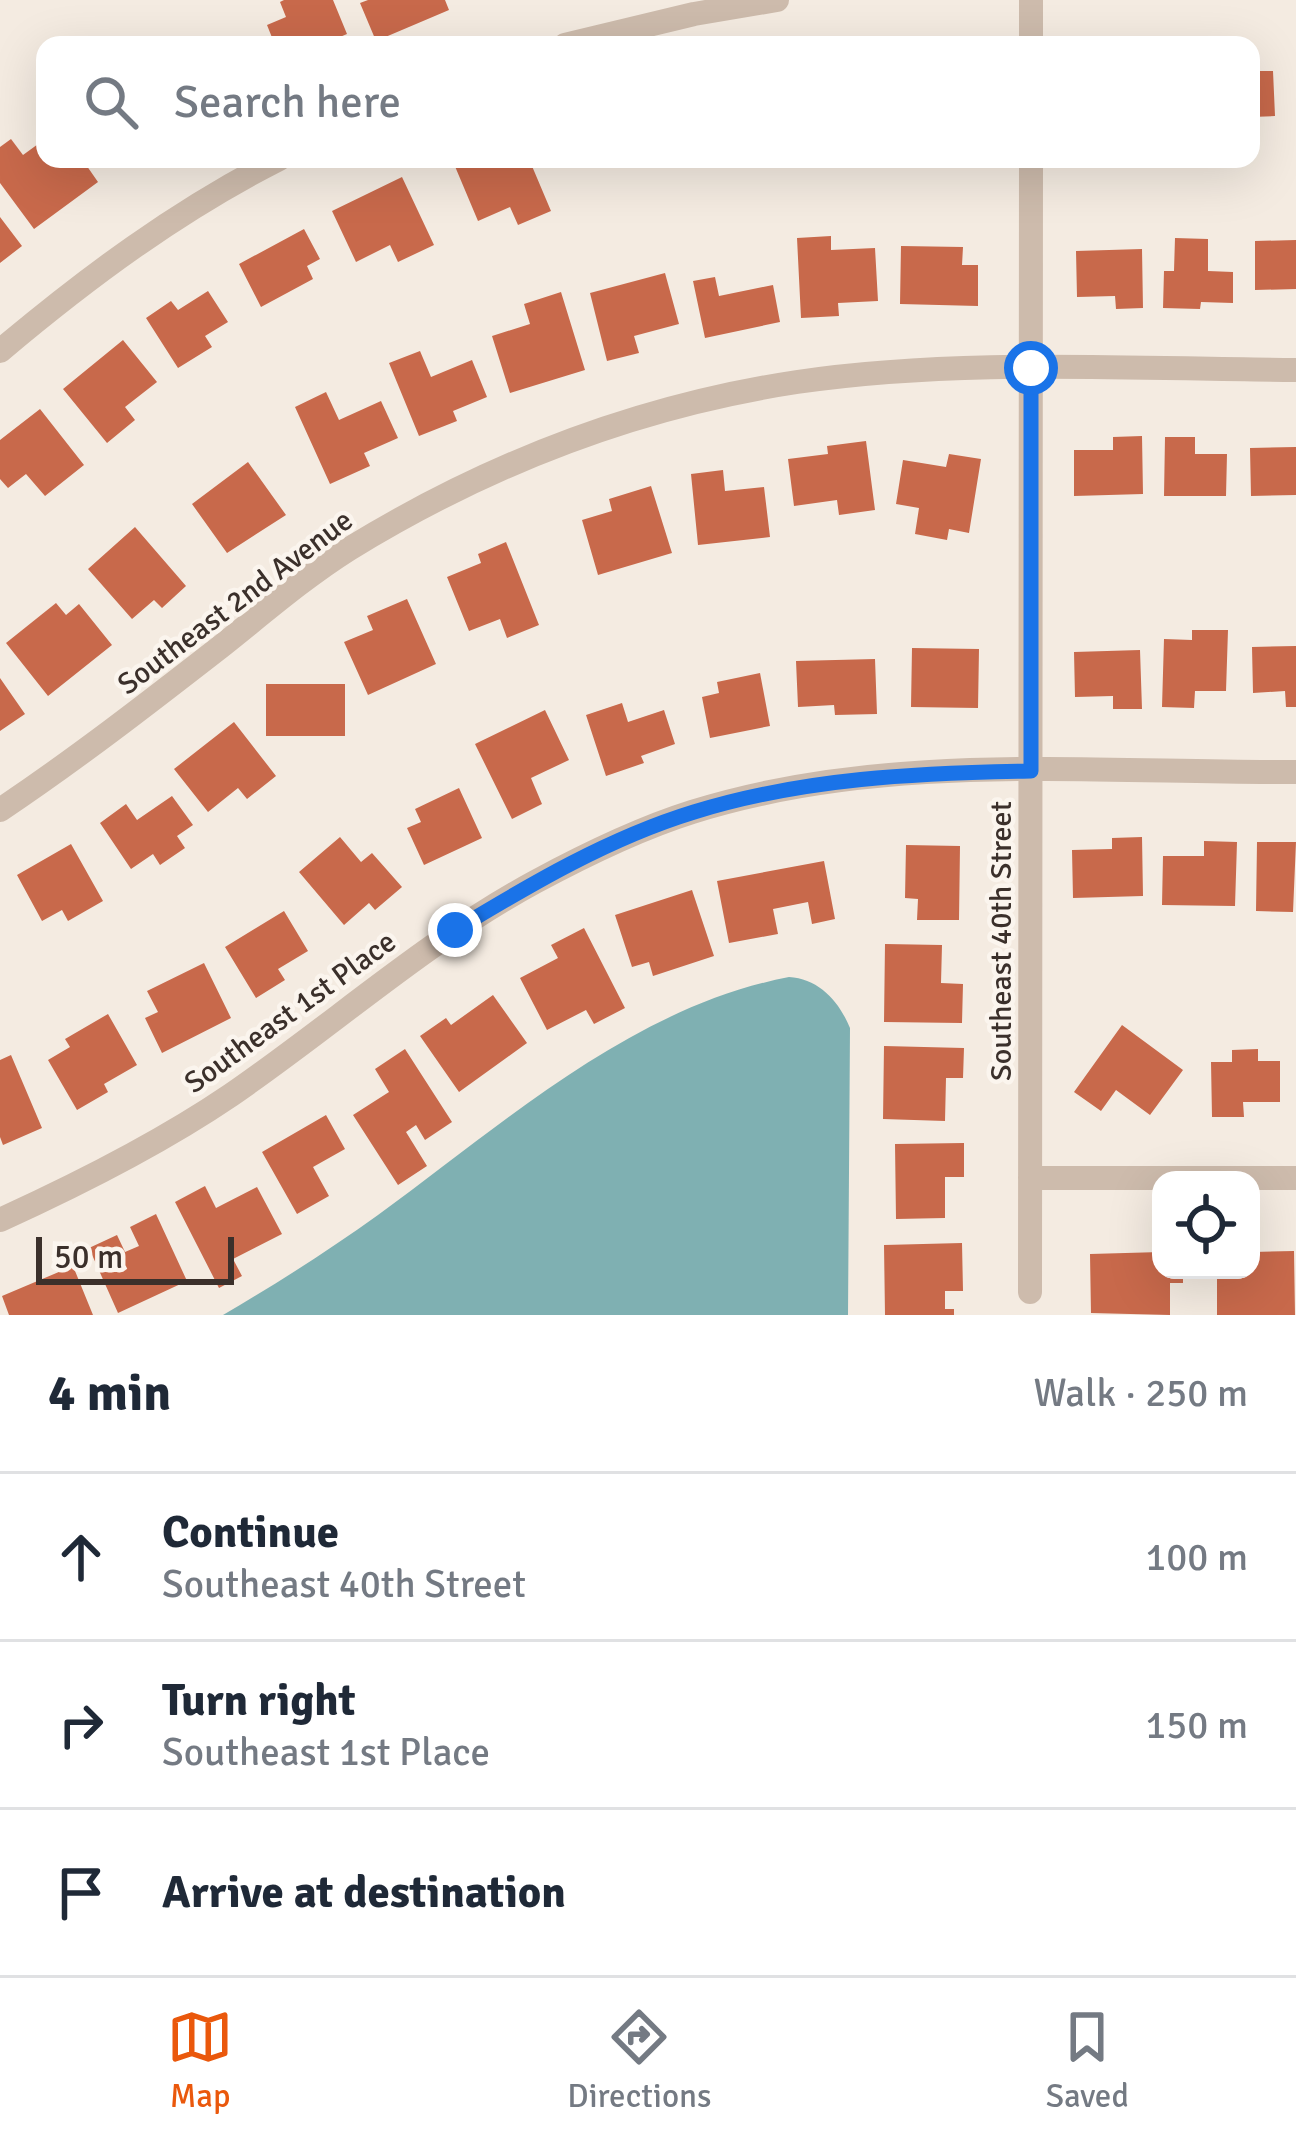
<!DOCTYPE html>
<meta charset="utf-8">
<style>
body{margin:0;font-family:Signika,sans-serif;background:#f6f6f7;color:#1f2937}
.controls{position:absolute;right:36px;bottom:36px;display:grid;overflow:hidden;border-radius:24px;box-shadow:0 12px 48px #0002}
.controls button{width:108px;height:108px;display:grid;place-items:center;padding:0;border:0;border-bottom:3px solid #e0e1e3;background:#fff;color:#1f2937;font:60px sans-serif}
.scale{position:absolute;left:36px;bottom:30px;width:198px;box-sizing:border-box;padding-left:12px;border:6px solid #3b302b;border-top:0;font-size:33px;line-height:42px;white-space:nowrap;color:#3b302b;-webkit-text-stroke:9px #fbf5ee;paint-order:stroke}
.stop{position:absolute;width:36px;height:36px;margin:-27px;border:9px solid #1a73e8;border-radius:50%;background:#fff}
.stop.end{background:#1a73e8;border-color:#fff;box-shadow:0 3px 12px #0008}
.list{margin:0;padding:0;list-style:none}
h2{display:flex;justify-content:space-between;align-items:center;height:156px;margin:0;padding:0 48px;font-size:51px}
h2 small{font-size:39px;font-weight:400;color:#747a83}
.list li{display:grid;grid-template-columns:78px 1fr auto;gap:36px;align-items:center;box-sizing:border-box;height:168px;padding:0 48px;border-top:3px solid #e0e1e3}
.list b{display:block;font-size:45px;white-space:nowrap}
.list p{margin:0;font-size:39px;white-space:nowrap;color:#747a83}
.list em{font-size:39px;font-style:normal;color:#747a83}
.icon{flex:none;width:66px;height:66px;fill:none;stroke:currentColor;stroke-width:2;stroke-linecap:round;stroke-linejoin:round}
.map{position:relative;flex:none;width:1296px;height:1315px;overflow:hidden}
.search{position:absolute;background:#fff;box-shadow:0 12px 48px #0002;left:36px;right:36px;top:36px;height:132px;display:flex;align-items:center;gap:30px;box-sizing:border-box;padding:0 42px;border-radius:24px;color:#747a83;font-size:45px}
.sheet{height:660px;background:#fff}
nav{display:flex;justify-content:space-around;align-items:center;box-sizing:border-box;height:168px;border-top:3px solid #e0e1e3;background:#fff;font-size:33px;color:#747a83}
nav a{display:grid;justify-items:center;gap:6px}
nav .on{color:#ea580c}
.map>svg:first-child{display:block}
.water{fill:#7fb0b2}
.building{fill:#c8694b}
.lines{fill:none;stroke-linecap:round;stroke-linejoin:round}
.minor{stroke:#cdbbac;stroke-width:24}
.route{stroke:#1a73e8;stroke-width:15}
.labels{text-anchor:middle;stroke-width:9;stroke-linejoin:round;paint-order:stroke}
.street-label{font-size:30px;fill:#3b302b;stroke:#fbf5ee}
</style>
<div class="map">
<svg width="1296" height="1315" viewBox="0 0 1296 1315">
<rect width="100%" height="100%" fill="#f4ebe1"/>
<path class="water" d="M 789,977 C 819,979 839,1001 850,1028 L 848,1315 L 223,1315 C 276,1284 328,1251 378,1215 C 505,1123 630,1008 789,977 Z"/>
<path class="building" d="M 284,0 L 333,0 L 347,34 L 321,45 L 275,45 L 267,25 L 286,17 L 280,2 Z
M 368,0 L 445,0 L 449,10 L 376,41 L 360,3 Z
M 1251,71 L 1273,71 L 1275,116 L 1251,117 Z
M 11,139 L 23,155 L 45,139 L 45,159 L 82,159 L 98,182 L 34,229 L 0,183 L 0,147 Z
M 466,159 L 529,159 L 551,211 L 518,225 L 510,207 L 478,221 L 454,164 Z
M 402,177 L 434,245 L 398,262 L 390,245 L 356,262 L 332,211 Z
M 0,217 L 22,246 L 0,263 Z
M 304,229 L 320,259 L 307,266 L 313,279 L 261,307 L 239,264 Z
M 831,236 L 831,250 L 875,248 L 878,301 L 838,303 L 839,316 L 801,318 L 797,238 Z
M 1175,238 L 1208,239 L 1208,271 L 1233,272 L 1233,303 L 1201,302 L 1200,309 L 1163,308 L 1164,271 L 1174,271 Z
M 1296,240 L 1296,289 L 1255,290 L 1255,241 Z
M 901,246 L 963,247 L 962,265 L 978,265 L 978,306 L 900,304 Z
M 1142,249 L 1143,308 L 1116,309 L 1115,296 L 1077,297 L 1076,251 Z
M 665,273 L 679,324 L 634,336 L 639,353 L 607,361 L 590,293 Z
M 715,277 L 719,296 L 773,285 L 780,322 L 705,338 L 693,281 Z
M 208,291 L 228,322 L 205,336 L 212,347 L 178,368 L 146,318 L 171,301 L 178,310 Z
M 561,292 L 585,370 L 510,393 L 492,336 L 530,324 L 524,304 Z
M 123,340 L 157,382 L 125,407 L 135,420 L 107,443 L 63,389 Z
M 420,351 L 431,377 L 472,360 L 487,397 L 453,411 L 457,421 L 419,436 L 389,363 Z
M 326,392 L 339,420 L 381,401 L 398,438 L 364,453 L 370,466 L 330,484 L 295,407 Z
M 40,409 L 84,465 L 45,496 L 26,474 L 8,488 L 0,479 L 0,440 Z
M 1142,436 L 1143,494 L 1074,496 L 1074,450 L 1113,450 L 1113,437 Z
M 1165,437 L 1195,437 L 1195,454 L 1227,454 L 1226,496 L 1164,496 Z
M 866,441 L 875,510 L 839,515 L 837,500 L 794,506 L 788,459 L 828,454 L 827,446 Z
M 1296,447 L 1296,495 L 1251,496 L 1250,448 Z
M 949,454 L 981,459 L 969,533 L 949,529 L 947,540 L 915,534 L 919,508 L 896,504 L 903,460 L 946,467 Z
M 248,462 L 286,515 L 227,553 L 192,504 Z
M 723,470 L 725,491 L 764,487 L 770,537 L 698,545 L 691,474 Z
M 651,486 L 672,553 L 598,575 L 582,520 L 612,511 L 609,499 Z
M 135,527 L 186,586 L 162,608 L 154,600 L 132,619 L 88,569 Z
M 506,542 L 539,625 L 507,638 L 500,619 L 469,631 L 447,577 L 481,563 L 478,554 Z
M 407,599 L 436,664 L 368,695 L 344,642 L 373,630 L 367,616 Z
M 56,603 L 66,615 L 79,604 L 112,645 L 48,696 L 6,643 Z
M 1192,630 L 1228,630 L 1226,691 L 1195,691 L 1194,708 L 1162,707 L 1164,639 L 1192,640 Z
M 1296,646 L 1296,707 L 1286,707 L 1285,691 L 1253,693 L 1252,647 Z
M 912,648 L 979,649 L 978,708 L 911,707 Z
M 1140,650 L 1142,709 L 1113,709 L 1113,696 L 1075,697 L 1074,652 Z
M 875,659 L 877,714 L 835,715 L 834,705 L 798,707 L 796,661 Z
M 760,673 L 770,726 L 710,738 L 702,697 L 719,693 L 717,682 Z
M 0,678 L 25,714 L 0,731 Z
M 266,684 L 345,684 L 345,736 L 266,736 Z
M 622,703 L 628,722 L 664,710 L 675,744 L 641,756 L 644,763 L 606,776 L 586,715 Z
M 545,710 L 569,760 L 531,778 L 542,804 L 512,819 L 475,744 Z
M 234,722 L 276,776 L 247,799 L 238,788 L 208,812 L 174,769 Z
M 459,788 L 482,838 L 424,865 L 407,828 L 421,822 L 415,809 Z
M 172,796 L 193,825 L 177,836 L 185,848 L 160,865 L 153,854 L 131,869 L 100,823 L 126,804 L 137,820 Z
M 340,837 L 361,862 L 372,853 L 402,887 L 375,910 L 369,903 L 344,925 L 299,872 Z
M 1142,837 L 1143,896 L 1073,898 L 1072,850 L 1112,849 L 1112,838 Z
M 1204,841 L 1237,842 L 1235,906 L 1162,905 L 1163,856 L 1204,856 Z
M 1257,842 L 1296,842 L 1293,912 L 1256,911 Z
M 71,844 L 103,901 L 68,921 L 62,910 L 42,921 L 17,875 Z
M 906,845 L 960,846 L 959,920 L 917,920 L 918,899 L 905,898 Z
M 824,861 L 835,919 L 812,924 L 808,902 L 773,909 L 778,934 L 729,943 L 717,881 Z
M 692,890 L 714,956 L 653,976 L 649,962 L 632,967 L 615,915 Z
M 284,911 L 308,951 L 278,969 L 285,980 L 256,998 L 225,947 Z
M 584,928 L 625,1008 L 594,1024 L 586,1010 L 547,1030 L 520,978 L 558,958 L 551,945 Z
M 885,944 L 942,945 L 941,983 L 963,984 L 962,1023 L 884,1022 Z
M 204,963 L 231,1018 L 162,1053 L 145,1018 L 158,1012 L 147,991 Z
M 493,995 L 527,1043 L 459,1092 L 420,1036 L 446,1018 L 451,1025 Z
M 108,1014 L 137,1065 L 104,1084 L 108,1092 L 77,1110 L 48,1060 L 70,1047 L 65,1039 Z
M 1122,1025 L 1183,1070 L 1150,1115 L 1116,1090 L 1101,1111 L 1074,1092 Z
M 884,1046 L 964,1048 L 963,1078 L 946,1078 L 945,1121 L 883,1119 Z
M 405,1049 L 452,1122 L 425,1140 L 416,1125 L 406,1132 L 427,1166 L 398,1185 L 353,1115 L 389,1092 L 375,1069 Z
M 1258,1049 L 1258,1061 L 1280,1061 L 1280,1102 L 1243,1102 L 1244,1117 L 1212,1117 L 1211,1062 L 1232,1062 L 1232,1050 Z
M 11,1055 L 42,1128 L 3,1145 L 0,1137 L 0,1060 Z
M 326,1115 L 345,1149 L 313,1167 L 329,1196 L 297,1214 L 262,1152 Z
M 964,1143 L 964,1177 L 945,1177 L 945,1218 L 896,1219 L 895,1144 Z
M 205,1186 L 216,1208 L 257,1187 L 282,1234 L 233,1259 L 242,1276 L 219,1288 L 175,1202 Z
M 156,1214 L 187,1281 L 118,1313 L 89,1248 L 117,1235 L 125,1252 L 139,1246 L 130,1227 Z
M 962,1243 L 963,1291 L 945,1291 L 945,1309 L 954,1309 L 954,1315 L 885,1315 L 884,1245 Z
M 1294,1251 L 1295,1315 L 1217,1315 L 1217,1270 L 1251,1270 L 1253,1252 Z
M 1161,1252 L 1161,1270 L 1183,1270 L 1183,1283 L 1170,1283 L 1170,1315 L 1091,1313 L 1090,1254 Z
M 73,1266 L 93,1315 L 9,1315 L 2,1296 Z"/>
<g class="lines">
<path class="minor" d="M 1031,0 L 1031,45
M 565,45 L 694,14 L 777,0
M 0,351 C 88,277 177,211 279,159
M 0,810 C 76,759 147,704 219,648 C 262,614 303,578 349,549 C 486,465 638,406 797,382 C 961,358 1131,369 1296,370
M 1030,1178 L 1296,1178
M 0,1220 C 79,1184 159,1144 231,1095 C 333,1025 426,941 535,882 C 585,855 638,829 692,812 C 886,751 1096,773 1296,772
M 1030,1292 L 1031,159"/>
</g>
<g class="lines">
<path class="route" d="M 455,930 C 531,884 609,838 694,812 C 804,778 917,773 1031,771 L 1031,368"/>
</g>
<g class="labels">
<g class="street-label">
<text transform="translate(235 602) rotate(-37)" y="10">Southeast 2nd Avenue</text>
<text transform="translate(1001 941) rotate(-90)" y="10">Southeast 40th Street</text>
<text transform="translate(290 1012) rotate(-36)" y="10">Southeast 1st Place</text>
</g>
</g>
</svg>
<div class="controls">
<button><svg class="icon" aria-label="locate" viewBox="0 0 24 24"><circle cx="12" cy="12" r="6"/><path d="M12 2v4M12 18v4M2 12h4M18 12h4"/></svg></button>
</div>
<div class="scale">50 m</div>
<div class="stop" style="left:1031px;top:368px"></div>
<div class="stop end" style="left:455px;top:930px"></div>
<div class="search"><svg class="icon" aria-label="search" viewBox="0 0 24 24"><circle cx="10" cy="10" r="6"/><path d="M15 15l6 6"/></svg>Search here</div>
</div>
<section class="sheet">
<h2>4 min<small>Walk · 250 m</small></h2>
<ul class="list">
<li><svg class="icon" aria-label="ahead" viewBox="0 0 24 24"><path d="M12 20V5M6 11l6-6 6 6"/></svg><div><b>Continue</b><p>Southeast 40th Street</p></div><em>100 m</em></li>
<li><svg class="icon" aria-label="right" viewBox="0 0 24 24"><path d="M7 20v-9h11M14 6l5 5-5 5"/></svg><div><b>Turn right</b><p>Southeast 1st Place</p></div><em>150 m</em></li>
<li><svg class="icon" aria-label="arrive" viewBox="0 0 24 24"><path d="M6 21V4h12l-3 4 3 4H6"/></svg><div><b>Arrive at destination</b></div></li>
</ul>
</section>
<nav>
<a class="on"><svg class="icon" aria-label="map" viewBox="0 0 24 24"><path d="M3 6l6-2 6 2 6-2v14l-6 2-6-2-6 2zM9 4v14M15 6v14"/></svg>Map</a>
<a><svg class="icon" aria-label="directions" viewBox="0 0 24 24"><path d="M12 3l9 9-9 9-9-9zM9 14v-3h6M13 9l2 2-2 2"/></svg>Directions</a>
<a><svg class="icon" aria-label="saved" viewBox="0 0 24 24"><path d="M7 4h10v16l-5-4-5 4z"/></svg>Saved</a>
</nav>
